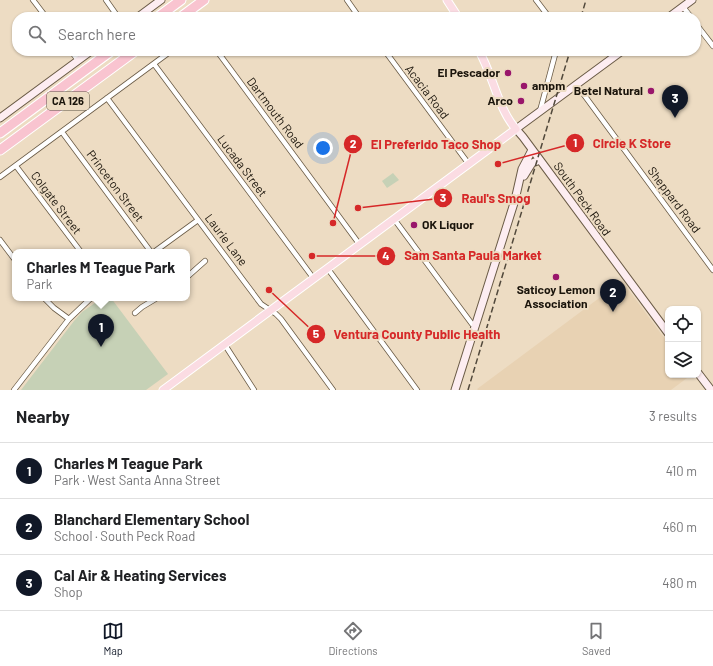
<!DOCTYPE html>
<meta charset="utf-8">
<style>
body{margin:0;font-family:Barlow,sans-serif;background:#f6f6f6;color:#202124}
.controls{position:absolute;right:12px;bottom:12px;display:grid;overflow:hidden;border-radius:8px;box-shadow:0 1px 3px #0004}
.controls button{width:36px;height:36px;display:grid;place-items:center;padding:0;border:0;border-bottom:1px solid #e0e0e0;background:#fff;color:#202124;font:20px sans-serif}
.you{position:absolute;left:323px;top:148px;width:14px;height:14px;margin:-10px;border:3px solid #fff;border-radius:50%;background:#1a73e8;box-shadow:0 0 0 6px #1a73e833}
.badge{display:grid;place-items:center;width:26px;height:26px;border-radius:50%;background:#111827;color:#fff;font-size:13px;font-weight:700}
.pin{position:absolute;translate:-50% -33px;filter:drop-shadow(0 1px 2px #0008)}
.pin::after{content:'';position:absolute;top:21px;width:14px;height:12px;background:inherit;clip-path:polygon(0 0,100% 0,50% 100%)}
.popup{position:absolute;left:12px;top:249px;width:178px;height:52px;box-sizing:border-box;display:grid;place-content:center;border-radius:8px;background:#fff;filter:drop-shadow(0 1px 3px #0005);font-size:13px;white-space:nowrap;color:#757577}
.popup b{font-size:15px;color:#202124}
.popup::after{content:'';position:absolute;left:50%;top:100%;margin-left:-8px;border:8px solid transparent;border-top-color:#fff}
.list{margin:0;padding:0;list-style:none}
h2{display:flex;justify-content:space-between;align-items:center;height:52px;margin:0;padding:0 16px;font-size:17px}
h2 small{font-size:13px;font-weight:400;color:#757577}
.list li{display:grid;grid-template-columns:26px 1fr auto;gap:12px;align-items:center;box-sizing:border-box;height:56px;padding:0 16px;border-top:1px solid #e0e0e0}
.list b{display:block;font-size:15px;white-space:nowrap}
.list p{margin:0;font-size:13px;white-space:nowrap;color:#757577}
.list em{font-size:13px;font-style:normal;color:#757577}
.icon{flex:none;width:22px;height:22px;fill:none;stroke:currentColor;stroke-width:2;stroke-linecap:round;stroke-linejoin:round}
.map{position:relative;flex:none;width:713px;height:390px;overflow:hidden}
.search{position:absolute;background:#fff;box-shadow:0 1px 3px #0004;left:12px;right:12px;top:12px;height:44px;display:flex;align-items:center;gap:10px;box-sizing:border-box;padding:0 14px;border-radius:16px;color:#757577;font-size:15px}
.sheet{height:220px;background:#fff}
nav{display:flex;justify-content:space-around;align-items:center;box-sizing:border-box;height:56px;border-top:1px solid #e0e0e0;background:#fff;font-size:11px;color:#757577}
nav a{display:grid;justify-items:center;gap:2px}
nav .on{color:#111827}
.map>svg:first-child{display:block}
.built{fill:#e8d2b3}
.park{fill:#c6d1b6}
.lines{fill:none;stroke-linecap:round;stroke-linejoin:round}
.street-casing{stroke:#6a5b46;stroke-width:6}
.secondary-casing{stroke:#6a5b46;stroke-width:9}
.primary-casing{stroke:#fff;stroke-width:9}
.highway-casing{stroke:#fff;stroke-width:11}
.street{stroke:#fff;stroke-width:4.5}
.secondary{stroke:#fdedf1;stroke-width:7}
.primary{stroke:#fbdce3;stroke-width:7}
.highway{stroke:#f9c4d0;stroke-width:9}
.rail{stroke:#51483b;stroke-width:1.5;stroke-dasharray:6 3;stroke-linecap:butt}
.poi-dot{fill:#99166b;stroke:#eddcc3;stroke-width:1.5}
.labels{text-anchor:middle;stroke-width:4;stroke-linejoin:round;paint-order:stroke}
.shield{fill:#eddcc3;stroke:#595042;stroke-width:1}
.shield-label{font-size:11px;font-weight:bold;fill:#1a140b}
.poi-label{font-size:12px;font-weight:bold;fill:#1a140b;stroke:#eddcc3;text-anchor:end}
.street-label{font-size:12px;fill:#1a140b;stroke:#eddcc3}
.leader{fill:none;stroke:#d62828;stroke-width:1.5}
.callout-dot{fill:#d62828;stroke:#eddcc3;stroke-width:1.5}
.mark-label{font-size:12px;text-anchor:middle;font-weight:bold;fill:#fff}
.callout-label{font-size:13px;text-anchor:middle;font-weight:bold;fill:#d62828;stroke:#eddcc3;stroke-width:4;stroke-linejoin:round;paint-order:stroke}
</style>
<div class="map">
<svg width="713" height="390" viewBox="0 0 713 390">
<rect width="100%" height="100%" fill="#eddcc3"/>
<path class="built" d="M 622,281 L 668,343 L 668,375 L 691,375 L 671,390 L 478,390 L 477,389 Z"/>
<path class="park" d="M 393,173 L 399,180 L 387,188 L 382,181 Z
M 102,298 L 111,298 L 168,374 L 146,390 L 21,390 L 74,321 L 82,312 Z"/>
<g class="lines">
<g class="street-casing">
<path id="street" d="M 33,0 L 46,17
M 106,0 L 118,17
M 347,0 L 359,17
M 536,0 L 549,17
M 683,7 L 691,17
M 696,24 L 713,46
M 71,51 L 78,60
M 217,51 L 360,245
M 385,51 L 468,163
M 154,64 L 314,279
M 576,84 L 713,270
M 107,98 L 261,304 L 276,314 L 281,319 L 333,390
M 540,111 L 556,51
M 62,132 L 151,252
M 16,166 L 81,252
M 0,177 L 171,51
M 394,219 L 472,324 L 476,326
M 0,240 L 15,260
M 154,252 L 198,220
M 328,269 L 417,390
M 187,277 L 205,261
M 44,298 L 54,308 L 69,319
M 135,313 L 142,307 L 157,298
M 225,345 L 254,390
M 14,390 L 69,319 L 91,298"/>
</g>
<g class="secondary-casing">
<path id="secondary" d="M 138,17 L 161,0
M 669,17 L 692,0
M 622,51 L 516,129 L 523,137 L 668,333
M 0,118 L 91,51
M 524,176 L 532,163 L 540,160
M 698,373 L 711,390
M 455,390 L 515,200 L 522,169 L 532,150"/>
</g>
<g class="primary-casing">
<path id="primary" d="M 447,0 L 458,17
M 163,390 L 516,129 C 498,109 493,75 479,51"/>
</g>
<g class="highway-casing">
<path id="highway" d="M 158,17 L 181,0
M 181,17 L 204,0
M 0,133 L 111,51
M 0,150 L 135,51"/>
</g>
<use href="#street" class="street"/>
<use href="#secondary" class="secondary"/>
<use href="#primary" class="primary"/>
<use href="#highway" class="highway"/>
<path class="rail" d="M 581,17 L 586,0
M 468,390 L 570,51"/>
</g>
<g class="poi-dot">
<circle cx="508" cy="73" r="4"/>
<circle cx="524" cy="86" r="4"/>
<circle cx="651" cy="91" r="4"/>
<circle cx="521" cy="101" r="4"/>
<circle cx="414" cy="225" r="4"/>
<circle cx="556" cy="277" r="4"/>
</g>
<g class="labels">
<rect class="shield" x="47" y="92" width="42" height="18" rx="3"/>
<g class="shield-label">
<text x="68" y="105">CA 126</text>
</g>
<g class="poi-label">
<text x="500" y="77">El Pescador</text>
<text x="532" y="90" text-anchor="start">ampm</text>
<text x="643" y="95">Betel Natural</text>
<text x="513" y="105">Arco</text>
<text x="422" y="229" text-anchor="start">OK Liquor</text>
<text x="556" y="294" text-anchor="middle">Saticoy Lemon<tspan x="556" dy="14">Association</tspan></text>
</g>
<g class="street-label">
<text transform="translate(427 92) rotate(53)" y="4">Acacia Road</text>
<text transform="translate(275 113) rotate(53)" y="4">Dartmouth Road</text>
<text transform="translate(242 166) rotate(53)" y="4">Lucada Street</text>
<text transform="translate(115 186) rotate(53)" y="4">Princeton Street</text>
<text transform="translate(582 199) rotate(54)" y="4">South Peck Road</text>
<text transform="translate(674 200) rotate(53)" y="4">Sheppard Road</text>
<text transform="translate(56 203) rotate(53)" y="4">Colgate Street</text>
<text transform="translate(226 240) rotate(53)" y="4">Laurie Lane</text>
</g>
</g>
<path class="leader" d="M498 164L575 143M333 223L353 144M358 208L443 198M312 256L386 256M269 290L316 334"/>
<g class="callout-dot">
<circle cx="498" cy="164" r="4"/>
<circle cx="333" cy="223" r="4"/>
<circle cx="358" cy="208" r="4"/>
<circle cx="312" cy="256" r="4"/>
<circle cx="269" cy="290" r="4"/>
<circle cx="575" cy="143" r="10"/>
<circle cx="353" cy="144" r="10"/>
<circle cx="443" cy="198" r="10"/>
<circle cx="386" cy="256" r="10"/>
<circle cx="316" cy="334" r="10"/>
</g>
<g class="mark-label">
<text x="575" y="147">1</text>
<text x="353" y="148">2</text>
<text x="443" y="202">3</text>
<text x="386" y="260">4</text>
<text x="316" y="338">5</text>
</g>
<g class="callout-label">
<text x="632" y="148">Circle K Store</text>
<text x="436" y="149">El Preferido Taco Shop</text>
<text x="496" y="203">Raul's Smog</text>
<text x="473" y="260">Sam Santa Paula Market</text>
<text x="417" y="339">Ventura County Public Health</text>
</g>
</svg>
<div class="controls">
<button><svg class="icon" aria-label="locate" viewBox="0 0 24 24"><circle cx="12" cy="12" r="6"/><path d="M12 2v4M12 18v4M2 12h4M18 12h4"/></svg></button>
<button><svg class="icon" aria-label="layers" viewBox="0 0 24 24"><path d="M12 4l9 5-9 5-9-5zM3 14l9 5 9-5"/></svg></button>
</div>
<div class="you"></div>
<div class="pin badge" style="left:101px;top:347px">1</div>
<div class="popup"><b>Charles M Teague Park</b>Park</div>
<div class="pin badge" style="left:613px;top:312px">2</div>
<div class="pin badge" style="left:675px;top:118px">3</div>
<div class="search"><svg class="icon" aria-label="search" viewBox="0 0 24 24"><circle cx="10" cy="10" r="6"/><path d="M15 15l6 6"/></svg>Search here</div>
</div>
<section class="sheet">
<h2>Nearby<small>3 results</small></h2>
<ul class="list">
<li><span class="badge">1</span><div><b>Charles M Teague Park</b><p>Park · West Santa Anna Street</p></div><em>410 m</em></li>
<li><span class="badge">2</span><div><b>Blanchard Elementary School</b><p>School · South Peck Road</p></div><em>460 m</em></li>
<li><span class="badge">3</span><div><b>Cal Air &amp; Heating Services</b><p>Shop</p></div><em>480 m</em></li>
</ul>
</section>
<nav>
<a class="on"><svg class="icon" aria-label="map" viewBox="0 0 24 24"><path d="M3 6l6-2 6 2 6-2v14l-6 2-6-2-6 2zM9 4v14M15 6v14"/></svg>Map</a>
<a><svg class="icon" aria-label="directions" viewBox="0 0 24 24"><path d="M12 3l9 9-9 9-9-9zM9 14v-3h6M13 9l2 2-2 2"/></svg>Directions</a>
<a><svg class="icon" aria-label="saved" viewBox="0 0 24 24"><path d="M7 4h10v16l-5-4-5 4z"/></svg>Saved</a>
</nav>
